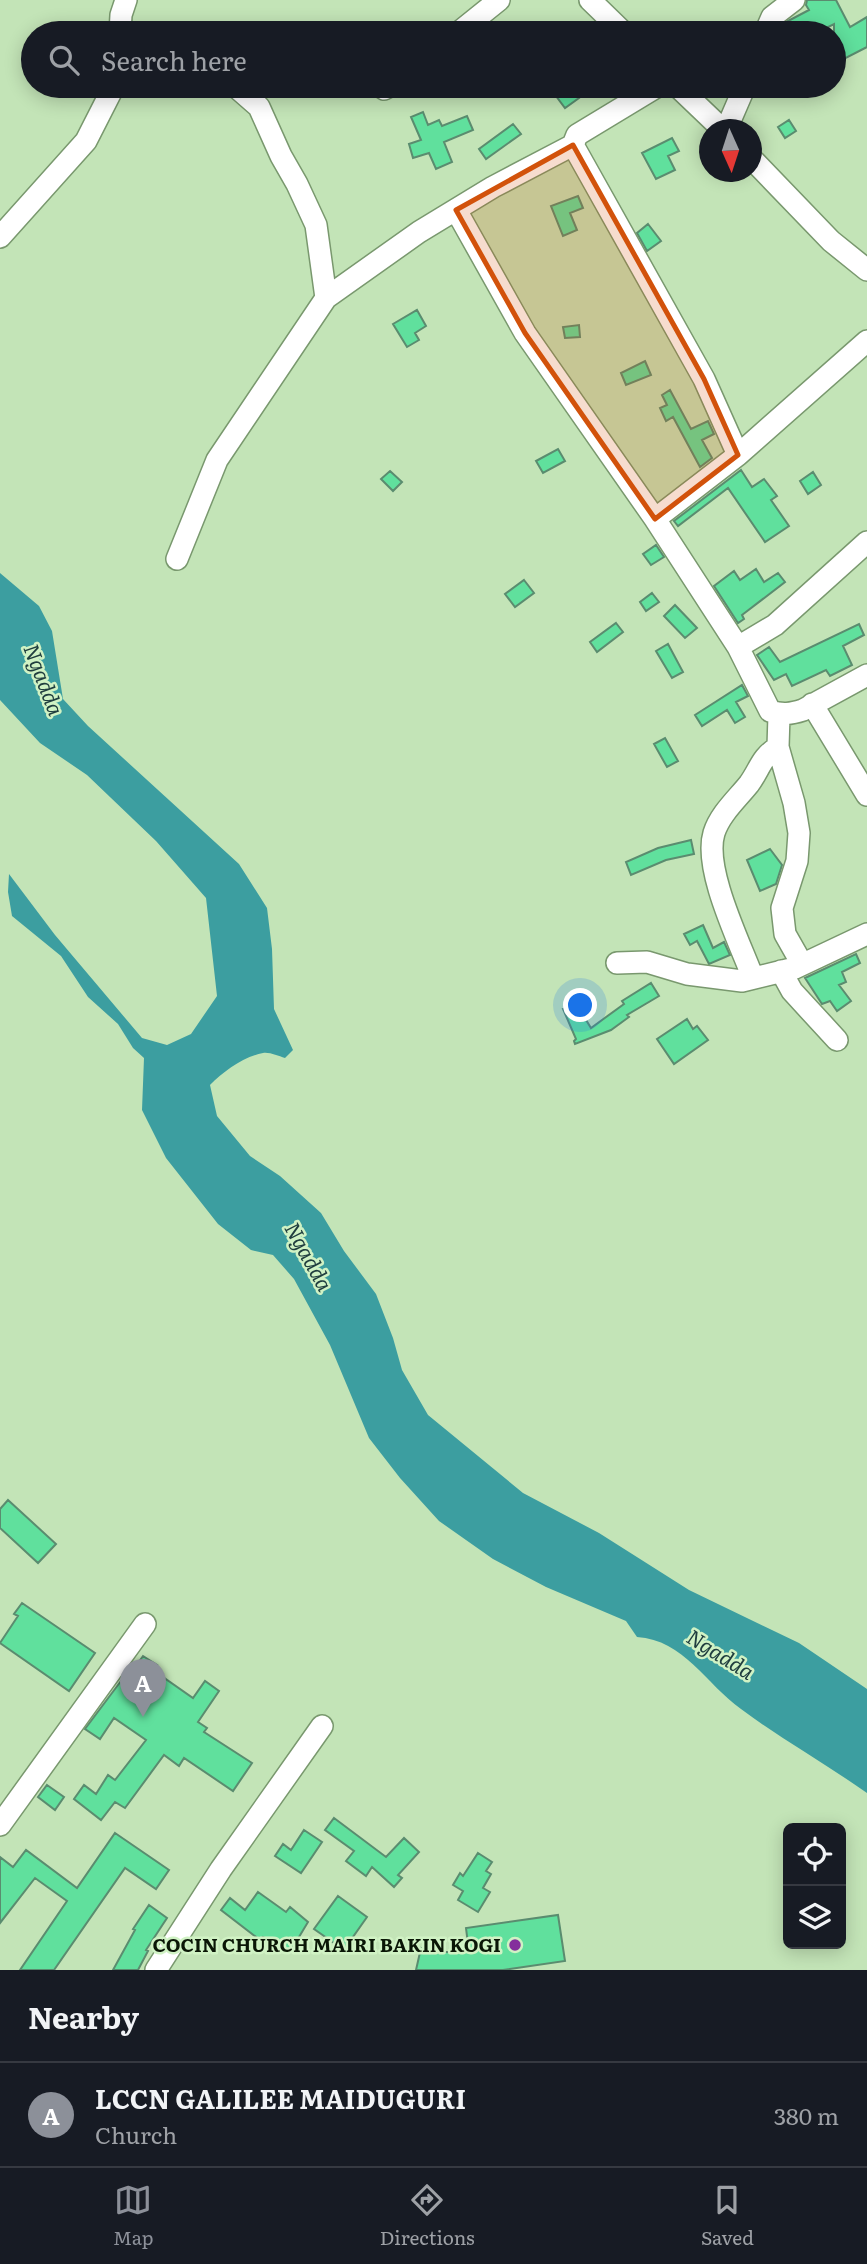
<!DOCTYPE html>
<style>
body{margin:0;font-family:Literata,serif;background:#20242c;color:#f1f3f6}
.controls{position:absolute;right:21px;bottom:21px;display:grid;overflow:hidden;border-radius:10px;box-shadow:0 4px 18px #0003}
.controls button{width:63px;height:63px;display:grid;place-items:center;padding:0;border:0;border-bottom:2px solid #363941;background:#171b24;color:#f1f3f6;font:35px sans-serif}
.compass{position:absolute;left:699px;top:119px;width:63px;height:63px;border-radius:50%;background:#171b24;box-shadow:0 4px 18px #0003;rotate:177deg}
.you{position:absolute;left:581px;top:1006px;width:24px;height:24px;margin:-18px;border:5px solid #fff;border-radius:50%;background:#1a73e8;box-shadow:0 0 0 10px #1a73e833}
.badge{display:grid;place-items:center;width:46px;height:46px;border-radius:50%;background:#8c9099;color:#fff;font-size:23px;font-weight:700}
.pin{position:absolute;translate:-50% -58px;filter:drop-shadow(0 2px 4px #0008)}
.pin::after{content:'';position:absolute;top:37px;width:24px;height:21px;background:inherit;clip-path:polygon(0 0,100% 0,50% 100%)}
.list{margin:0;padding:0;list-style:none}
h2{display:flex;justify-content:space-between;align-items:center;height:91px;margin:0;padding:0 28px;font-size:30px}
h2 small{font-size:23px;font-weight:400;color:#9ea1a6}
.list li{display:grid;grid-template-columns:46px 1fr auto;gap:21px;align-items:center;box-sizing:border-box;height:105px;padding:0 28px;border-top:2px solid #363941}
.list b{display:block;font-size:26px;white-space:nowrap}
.list p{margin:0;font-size:23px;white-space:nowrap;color:#9ea1a6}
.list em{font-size:23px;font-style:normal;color:#9ea1a6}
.icon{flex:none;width:38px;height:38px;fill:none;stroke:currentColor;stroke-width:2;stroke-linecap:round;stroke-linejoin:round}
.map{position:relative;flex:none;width:867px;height:1970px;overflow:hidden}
.search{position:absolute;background:#171b24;box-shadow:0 4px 18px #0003;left:21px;right:21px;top:21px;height:77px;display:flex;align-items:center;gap:18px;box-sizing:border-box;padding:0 24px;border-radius:38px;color:#9ea1a6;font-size:26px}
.sheet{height:196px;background:#171b24}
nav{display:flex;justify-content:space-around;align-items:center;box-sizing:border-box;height:98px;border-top:2px solid #363941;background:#171b24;font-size:19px;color:#9ea1a6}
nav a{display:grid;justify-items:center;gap:4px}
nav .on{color:#8c9099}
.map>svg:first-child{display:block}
.water{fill:#3c9ea0}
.building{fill:#60e09d;stroke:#5a8c6f;stroke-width:2}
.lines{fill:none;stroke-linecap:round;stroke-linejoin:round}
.minor-casing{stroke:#79986e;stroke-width:24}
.minor{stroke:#fff;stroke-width:21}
.marked{fill:#d2520b;fill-opacity:0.2;stroke:#d2520b;stroke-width:5;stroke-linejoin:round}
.poi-dot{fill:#842e9c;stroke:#d0f2c4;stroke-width:2.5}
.labels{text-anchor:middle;stroke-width:5;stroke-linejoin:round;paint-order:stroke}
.poi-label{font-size:19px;font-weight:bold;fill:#0a1606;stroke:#d0f2c4;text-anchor:end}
.water-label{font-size:21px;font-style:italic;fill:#203e3f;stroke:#d0f2c4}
</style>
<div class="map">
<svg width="867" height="1970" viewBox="0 0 867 1970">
<rect width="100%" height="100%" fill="#c3e4b7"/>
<path class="water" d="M 0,573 L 39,606 L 52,631 L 63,699 L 88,726 L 239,864 L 267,908 L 272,949 L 274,1009 L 293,1050 L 285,1058 C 278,1056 270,1052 263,1053 C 243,1057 224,1071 210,1085 L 217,1116 L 250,1156 L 280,1176 L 321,1213 L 344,1251 L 376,1294 L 393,1338 L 402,1370 L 428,1415 L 523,1493 L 599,1533 L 689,1590 L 799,1643 L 867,1689 L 867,1793 C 826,1764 781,1739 741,1709 C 706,1684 684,1640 637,1637 L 626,1621 L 546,1587 L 493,1559 L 439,1521 L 400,1478 L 369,1438 L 330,1345 L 294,1279 L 273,1255 L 251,1250 L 218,1224 L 166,1158 L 142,1110 L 144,1058 L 133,1048 L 118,1024 L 88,997 L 61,956 L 12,916 L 8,892 L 9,874 L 55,935 L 142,1038 L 167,1045 L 191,1034 L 217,996 L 206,898 L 156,841 L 87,775 L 40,743 L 0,700 Z"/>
<path class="building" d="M 807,0 L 836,0 L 850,27 L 867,17 L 867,47 L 838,62 L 834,54 L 834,24 L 816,33 L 794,33 L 788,21 L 809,10 L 806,5 Z
M 571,86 L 579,98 L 565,108 L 556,96 Z
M 423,112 L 428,125 L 439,120 L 442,126 L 467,116 L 473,130 L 444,142 L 452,162 L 436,169 L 429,153 L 413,158 L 409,144 L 421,140 L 411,117 Z
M 789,120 L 796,131 L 785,138 L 778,127 Z
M 513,124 L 521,134 L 486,159 L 479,149 Z
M 672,138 L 679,151 L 668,156 L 675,170 L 656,179 L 642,153 Z
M 578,196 L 583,208 L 570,213 L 577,230 L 563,236 L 551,206 Z
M 648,224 L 661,241 L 647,251 L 637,233 Z
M 417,310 L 426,326 L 415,333 L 419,340 L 407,347 L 393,324 Z
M 579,325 L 580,337 L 565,338 L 563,327 Z
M 645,361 L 651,375 L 626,385 L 621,373 Z
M 670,390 L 691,429 L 708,421 L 714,434 L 702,440 L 712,458 L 700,467 L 673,417 L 666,421 L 660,408 L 667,405 L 662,395 Z
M 558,449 L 565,461 L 543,473 L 536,461 Z
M 741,470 L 752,487 L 764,479 L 777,496 L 771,500 L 789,526 L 765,542 L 728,488 L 678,526 L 674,521 Z
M 390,471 L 402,482 L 393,491 L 381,479 Z
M 813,472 L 821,485 L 808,494 L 800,481 Z
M 656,545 L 664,557 L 651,565 L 643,554 Z
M 756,569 L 764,582 L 778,573 L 785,582 L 742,615 L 744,619 L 738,623 L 714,586 L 734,571 L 740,580 Z
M 524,580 L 534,593 L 515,607 L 505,594 Z
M 652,593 L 659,602 L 646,611 L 640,602 Z
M 675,605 L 697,628 L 685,638 L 664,616 Z
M 616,623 L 623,632 L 597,652 L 590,642 Z
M 859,624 L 864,635 L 843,646 L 852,665 L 830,676 L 826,670 L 792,686 L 786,674 L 774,680 L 757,655 L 769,647 L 780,662 Z
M 668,644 L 683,672 L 672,678 L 656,651 Z
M 742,685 L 748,696 L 736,702 L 745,717 L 735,723 L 727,710 L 702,726 L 695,715 Z
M 665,738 L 678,761 L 667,767 L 654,744 Z
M 691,840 L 694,854 L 666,860 L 631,875 L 626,862 L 658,848 Z
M 770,849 L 782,865 L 776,884 L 760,891 L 747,860 Z
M 703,925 L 713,948 L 724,942 L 730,955 L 709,964 L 697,941 L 690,945 L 684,934 Z
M 856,954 L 860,963 L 842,972 L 846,982 L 839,985 L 851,1001 L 837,1011 L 830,1001 L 822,1004 L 805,978 Z
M 651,983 L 659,996 L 627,1015 L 629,1017 L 611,1030 L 575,1044 L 574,1041 L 576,1039 L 563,1009 L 575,1006 L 578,1017 L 583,1015 L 591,1028 L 624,1004 L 622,1001 Z
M 687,1019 L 693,1029 L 697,1026 L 708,1040 L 674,1064 L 657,1039 Z
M 8,1500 L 56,1544 L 38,1563 L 0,1528 L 0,1509 Z
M 22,1603 L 95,1653 L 69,1691 L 0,1643 L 18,1616 L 14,1614 Z
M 143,1656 L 157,1665 L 153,1670 L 193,1698 L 205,1681 L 219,1691 L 198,1722 L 207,1728 L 204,1732 L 252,1763 L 233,1791 L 184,1758 L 179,1766 L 164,1755 L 125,1808 L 115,1802 L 101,1820 L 74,1799 L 84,1785 L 96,1794 L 108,1775 L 115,1780 L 146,1740 L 114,1718 L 100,1739 L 85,1729 L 121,1681 L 124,1683 Z
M 47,1785 L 64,1797 L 55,1810 L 38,1797 Z
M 334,1818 L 386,1857 L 404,1838 L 419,1852 L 398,1875 L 402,1878 L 394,1887 L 372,1867 L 366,1876 L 346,1861 L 354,1851 L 325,1830 Z
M 304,1830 L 322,1842 L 301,1873 L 275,1856 L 283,1844 L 291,1850 Z
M 115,1833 L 169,1870 L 156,1889 L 125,1868 L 54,1970 L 20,1970 L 67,1901 L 35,1878 L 0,1923 L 0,1857 L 13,1867 L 26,1850 L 77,1888 Z
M 478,1853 L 492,1862 L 486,1871 L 491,1874 L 483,1888 L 490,1892 L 478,1912 L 458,1900 L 463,1891 L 453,1885 L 460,1873 L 463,1876 Z
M 258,1892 L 286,1912 L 290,1907 L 308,1922 L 290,1952 L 263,1937 L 260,1940 L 221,1910 L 230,1898 L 245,1910 Z
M 338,1896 L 367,1917 L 353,1937 L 356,1940 L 347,1952 L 314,1929 Z
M 149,1905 L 167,1918 L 146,1950 L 148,1951 L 138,1970 L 113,1970 L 135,1930 L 133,1929 Z
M 558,1915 L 565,1961 L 503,1970 L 416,1970 L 421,1948 L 441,1952 L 469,1952 L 466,1928 Z"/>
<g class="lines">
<g class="minor-casing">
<path id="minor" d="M 590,0 L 624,33
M 120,33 L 121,15 L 126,0
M 458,33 L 499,0
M 765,33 L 772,17 L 794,0
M 677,86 L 723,130
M 384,89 L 390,86
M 726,130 L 745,86
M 573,145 L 704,379 L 738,455
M 752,159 L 831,241 L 867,270
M 456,210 L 525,333 L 655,519
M 0,237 L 86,141 L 114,86
M 326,298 L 419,232 L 493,187 L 573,145 L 577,135 L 658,86
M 867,341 L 738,455 L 655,519 L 738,647 L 770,711 C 782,715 791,714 803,710 L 867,675
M 177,559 L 217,460 L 326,298 L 316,225 L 297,184 L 281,156 L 259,107 L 235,86
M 738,647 L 775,625 L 867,542
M 812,704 L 867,795
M 779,715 L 778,747 L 794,803 L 799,833 L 797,861 L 782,908 L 785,934 L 802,964
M 617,963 L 647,962 L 687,974 L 742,981 L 795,968 L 867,934
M 781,971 L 792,991 L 837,1040
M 753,978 C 740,943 703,869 714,833 C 720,814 737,799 749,784 C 760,769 761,757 778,747
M 0,1825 L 145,1624
M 156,1970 L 221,1869 L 322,1726"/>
</g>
<use href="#minor" class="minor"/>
</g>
<path class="marked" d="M 573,145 L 704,379 L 738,455 L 655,519 L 525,333 L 456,210 Z"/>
<circle class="poi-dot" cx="515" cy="1945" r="7"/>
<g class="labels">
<g class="poi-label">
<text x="501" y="1952">COCIN CHURCH MAIRI BAKIN KOGI</text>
</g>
<g class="water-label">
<text transform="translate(43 680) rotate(69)" y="7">Ngadda</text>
<text transform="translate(308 1257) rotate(61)" y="7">Ngadda</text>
<text transform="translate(720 1655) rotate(32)" y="7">Ngadda</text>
</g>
</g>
</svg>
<div class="controls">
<button><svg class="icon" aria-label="locate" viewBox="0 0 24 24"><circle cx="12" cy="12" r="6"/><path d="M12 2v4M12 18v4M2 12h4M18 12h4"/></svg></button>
<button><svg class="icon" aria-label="layers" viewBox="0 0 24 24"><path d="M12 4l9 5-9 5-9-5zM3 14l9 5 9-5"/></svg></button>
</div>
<svg class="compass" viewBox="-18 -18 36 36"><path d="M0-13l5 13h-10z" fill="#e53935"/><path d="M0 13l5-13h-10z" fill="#9ea1a6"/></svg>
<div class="you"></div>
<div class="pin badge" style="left:143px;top:1717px">A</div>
<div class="search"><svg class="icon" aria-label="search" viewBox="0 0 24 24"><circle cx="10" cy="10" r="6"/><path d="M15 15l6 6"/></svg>Search here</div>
</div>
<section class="sheet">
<h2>Nearby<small></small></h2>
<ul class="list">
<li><span class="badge">A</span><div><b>LCCN GALILEE MAIDUGURI</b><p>Church</p></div><em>380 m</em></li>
</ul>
</section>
<nav>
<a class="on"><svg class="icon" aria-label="map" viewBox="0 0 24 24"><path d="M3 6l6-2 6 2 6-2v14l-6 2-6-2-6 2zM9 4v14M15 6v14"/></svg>Map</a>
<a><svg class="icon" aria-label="directions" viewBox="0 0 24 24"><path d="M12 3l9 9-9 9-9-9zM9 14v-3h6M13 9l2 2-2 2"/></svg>Directions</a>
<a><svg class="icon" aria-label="saved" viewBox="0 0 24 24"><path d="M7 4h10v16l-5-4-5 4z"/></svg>Saved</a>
</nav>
